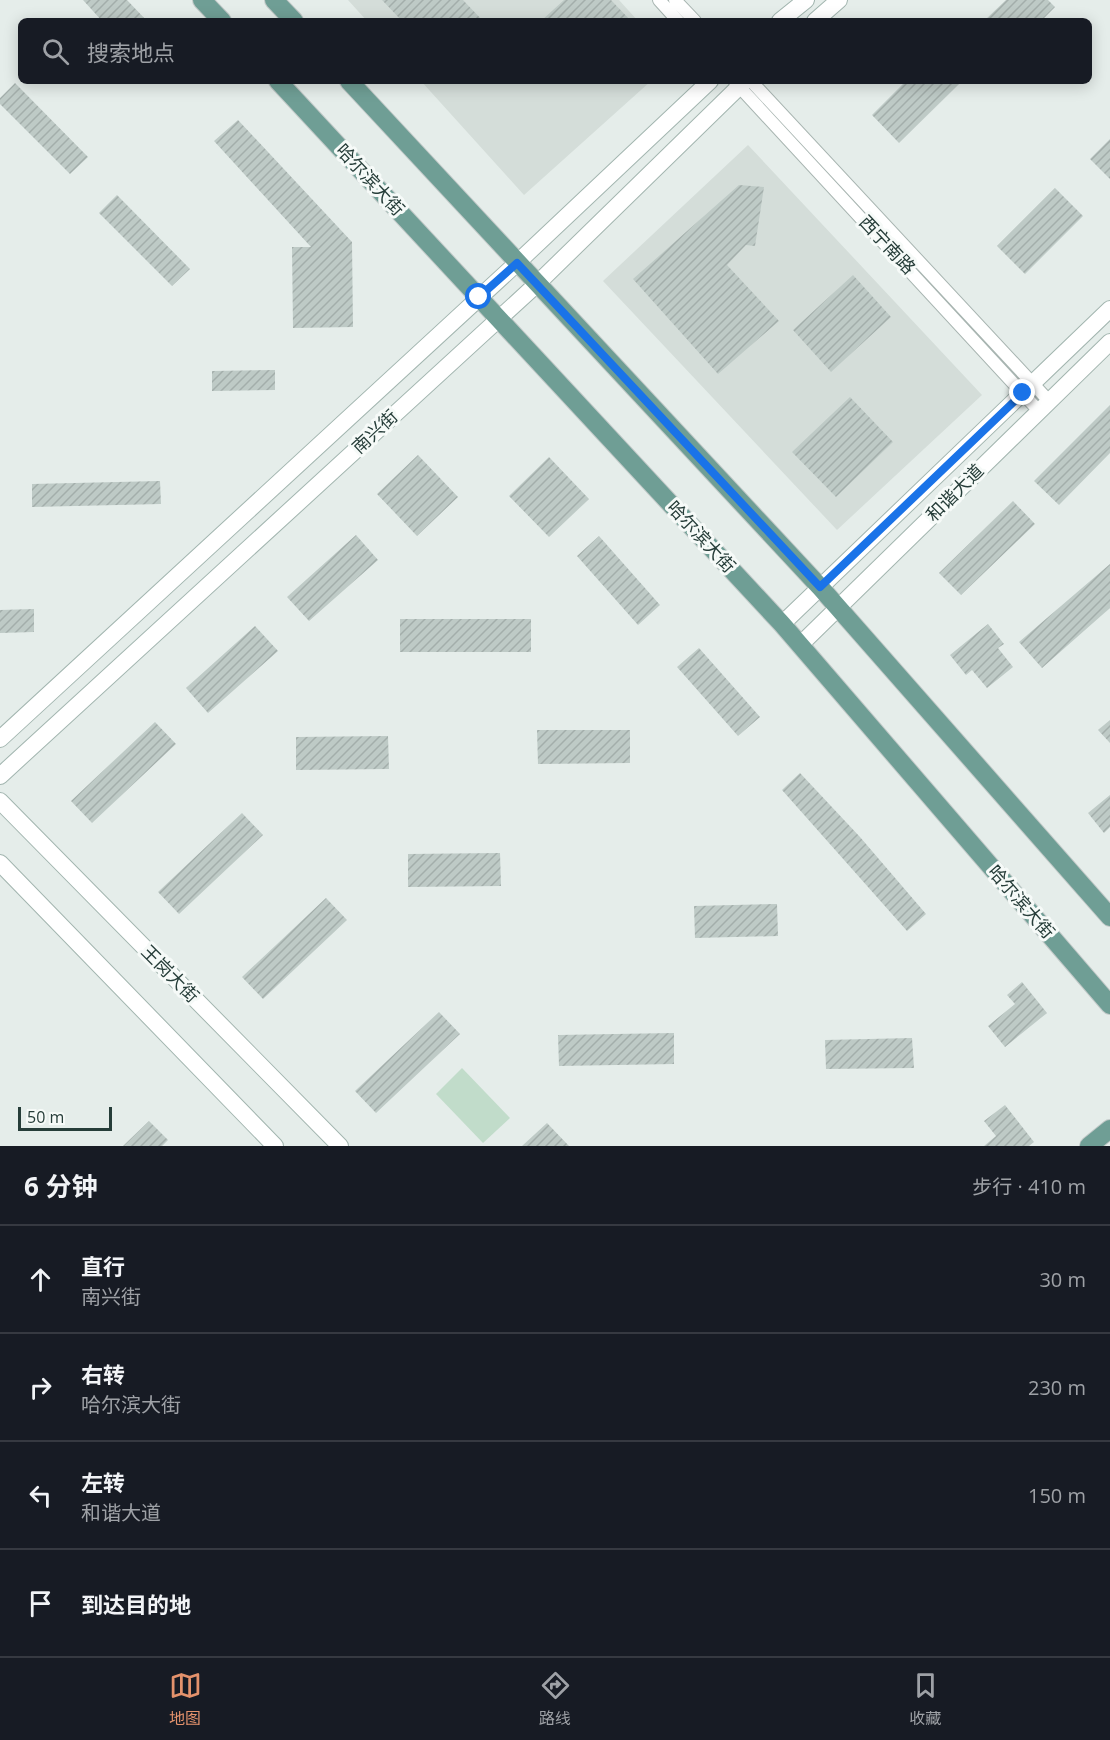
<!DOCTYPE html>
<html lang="zh">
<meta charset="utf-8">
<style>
body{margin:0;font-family:"Open Sans","Noto Sans SC",sans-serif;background:#20242c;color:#f1f3f6}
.scale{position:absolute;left:18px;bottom:15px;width:94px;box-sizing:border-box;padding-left:6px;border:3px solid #263d39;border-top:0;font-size:16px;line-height:21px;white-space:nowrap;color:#263d39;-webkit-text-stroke:4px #f6faf8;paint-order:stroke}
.stop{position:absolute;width:18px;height:18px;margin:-14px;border:4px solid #1a73e8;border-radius:50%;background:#fff}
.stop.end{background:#1a73e8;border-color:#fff;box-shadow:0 2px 6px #0008}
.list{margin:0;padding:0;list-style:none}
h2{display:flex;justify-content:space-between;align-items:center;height:78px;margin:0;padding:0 24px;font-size:26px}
h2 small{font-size:20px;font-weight:400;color:#9ea1a6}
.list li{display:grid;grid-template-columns:39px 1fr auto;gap:18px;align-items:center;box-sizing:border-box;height:108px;padding:0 24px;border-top:2px solid #363941}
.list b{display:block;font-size:22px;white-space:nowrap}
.list p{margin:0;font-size:20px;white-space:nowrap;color:#9ea1a6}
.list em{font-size:20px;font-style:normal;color:#9ea1a6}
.icon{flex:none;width:33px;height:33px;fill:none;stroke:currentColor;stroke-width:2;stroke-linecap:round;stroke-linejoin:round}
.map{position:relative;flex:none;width:1110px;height:1146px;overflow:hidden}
.search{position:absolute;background:#171b24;box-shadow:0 3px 15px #0003;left:18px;right:18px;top:18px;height:66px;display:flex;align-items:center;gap:15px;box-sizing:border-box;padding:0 21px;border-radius:9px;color:#9ea1a6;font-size:22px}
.sheet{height:510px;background:#171b24}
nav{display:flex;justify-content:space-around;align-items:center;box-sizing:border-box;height:84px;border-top:2px solid #363941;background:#171b24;font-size:16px;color:#9ea1a6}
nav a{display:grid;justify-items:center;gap:3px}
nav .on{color:#e4926c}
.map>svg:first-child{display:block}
.built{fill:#d4ddd9}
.park{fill:#c1dcca}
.building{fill:url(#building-hatch)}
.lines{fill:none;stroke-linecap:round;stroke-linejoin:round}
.street-casing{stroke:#a8b5b1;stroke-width:14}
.secondary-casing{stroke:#a2b5af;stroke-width:18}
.primary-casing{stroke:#c2c9c8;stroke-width:20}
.street{stroke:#fff;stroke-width:12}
.secondary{stroke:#fff;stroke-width:16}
.primary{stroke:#6f9e95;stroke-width:18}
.route{stroke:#1a73e8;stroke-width:8}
.labels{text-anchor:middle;stroke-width:6;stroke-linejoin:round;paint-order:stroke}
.street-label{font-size:18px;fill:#263d39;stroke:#f6faf8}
</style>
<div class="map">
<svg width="1110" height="1146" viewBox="0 0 1110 1146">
<defs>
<pattern id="building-hatch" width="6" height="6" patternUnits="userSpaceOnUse" patternTransform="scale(1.5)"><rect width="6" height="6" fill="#becac6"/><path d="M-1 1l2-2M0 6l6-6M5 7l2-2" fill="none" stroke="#a3aeab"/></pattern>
</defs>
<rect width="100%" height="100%" fill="#e5edea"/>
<path class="built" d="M 348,0 L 619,0 L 638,21 L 367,21 Z
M 421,81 L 651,81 L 524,195 Z
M 748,145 L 982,395 L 837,530 L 603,281 Z"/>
<path class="park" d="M 462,1068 L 510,1118 L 483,1143 L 436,1094 Z"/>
<path class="building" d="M 83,0 L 127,0 L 147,21 L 102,21 Z
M 382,0 L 463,0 L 483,21 L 402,21 Z
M 564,0 L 611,0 L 631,21 L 541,21 Z
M 1006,0 L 1048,0 L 1055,7 L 1041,21 L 984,21 Z
M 906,81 L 962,81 L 899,143 L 872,115 Z
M 15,83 L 88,157 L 70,174 L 0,104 L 0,98 Z
M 238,120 L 352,242 L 353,327 L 293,328 L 292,247 L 311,247 L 214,141 Z
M 1110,139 L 1110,179 L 1090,159 Z
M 739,185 L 764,187 L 755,246 L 746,245 L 727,265 L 779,321 L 718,374 L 633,279 Z
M 1055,188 L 1083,216 L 1025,274 L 997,246 Z
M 117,195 L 190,269 L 172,286 L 99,213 Z
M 853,275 L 891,317 L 831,372 L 793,330 Z
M 275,370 L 275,390 L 212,391 L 212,371 Z
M 850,397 L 893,442 L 836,497 L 792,452 Z
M 1110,405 L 1110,453 L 1059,505 L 1034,481 Z
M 418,455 L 458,497 L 417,536 L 377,494 Z
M 549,457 L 589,499 L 549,537 L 509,496 Z
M 160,481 L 161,504 L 32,507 L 32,484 Z
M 1013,501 L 1035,524 L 961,595 L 939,573 Z
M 356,535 L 378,560 L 309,621 L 287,597 Z
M 599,536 L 660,605 L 638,625 L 577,556 Z
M 1110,564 L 1110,608 L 1042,668 L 1019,642 Z
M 34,609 L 34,632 L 0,633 L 0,610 Z
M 400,619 L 531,619 L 531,652 L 400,652 Z
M 988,624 L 1004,644 L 998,648 L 1013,667 L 987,688 L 972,670 L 966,675 L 950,655 Z
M 255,626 L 278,651 L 208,713 L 186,688 Z
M 699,648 L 760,717 L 738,736 L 677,667 Z
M 1110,720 L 1110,743 L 1098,730 Z
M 155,722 L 176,744 L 92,823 L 71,801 Z
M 537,730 L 630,730 L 630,763 L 538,764 Z
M 388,736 L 389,769 L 296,770 L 296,737 Z
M 800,773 L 860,837 L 926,914 L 907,931 L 782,790 Z
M 1110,795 L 1110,827 L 1104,833 L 1088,813 Z
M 242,813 L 263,835 L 179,914 L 158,892 Z
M 500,853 L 501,886 L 408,887 L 408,854 Z
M 326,898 L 347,920 L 263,999 L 242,977 Z
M 777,904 L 778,936 L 695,938 L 694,906 Z
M 1022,982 L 1047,1013 L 1005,1047 L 988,1026 L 1015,1004 L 1007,995 Z
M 439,1012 L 460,1034 L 376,1113 L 355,1091 Z
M 674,1033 L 674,1064 L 559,1066 L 558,1035 Z
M 912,1038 L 914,1068 L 826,1069 L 825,1040 Z
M 1005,1105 L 1034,1142 L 1029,1146 L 984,1146 L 996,1136 L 984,1121 Z
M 149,1121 L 168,1140 L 162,1146 L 123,1146 Z
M 547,1123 L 569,1146 L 522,1146 Z"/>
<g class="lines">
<g class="street-casing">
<path id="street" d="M 659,0 L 678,21
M 675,0 L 695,21
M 751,81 L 1048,400
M 735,82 L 1038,410"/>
</g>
<g class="secondary-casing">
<path id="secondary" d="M 780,21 L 806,0
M 815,21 L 839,0
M 782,624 L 1110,309
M 800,645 L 1110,342
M 0,739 L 517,263 L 710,81
M 0,776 L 538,283 L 745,81
M 0,801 L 340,1146
M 0,863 L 275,1146"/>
</g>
<g class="primary-casing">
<path id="primary" d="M 202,0 L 222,21
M 274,0 L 294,21
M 278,81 L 782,624 L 1110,1005
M 349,81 L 820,587 L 1110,917
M 1089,1146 L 1110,1129"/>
</g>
<use href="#street" class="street"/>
<use href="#secondary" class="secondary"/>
<use href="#primary" class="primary"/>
</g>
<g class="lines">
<path class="route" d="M 479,297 L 517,263 L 820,587 L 1023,393"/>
</g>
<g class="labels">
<g class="street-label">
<text transform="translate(370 180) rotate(47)" y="6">哈尔滨大街</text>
<text transform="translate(887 245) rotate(47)" y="6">西宁南路</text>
<text transform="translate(375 432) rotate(-43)" y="6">南兴街</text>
<text transform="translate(955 493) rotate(-45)" y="6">和谐大道</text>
<text transform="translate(701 537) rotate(47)" y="6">哈尔滨大街</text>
<text transform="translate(1021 902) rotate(49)" y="6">哈尔滨大街</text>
<text transform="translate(170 974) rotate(45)" y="6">王岗大街</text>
</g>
</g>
</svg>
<div class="scale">50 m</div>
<div class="stop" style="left:479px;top:297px"></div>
<div class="stop end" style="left:1023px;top:393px"></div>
<div class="search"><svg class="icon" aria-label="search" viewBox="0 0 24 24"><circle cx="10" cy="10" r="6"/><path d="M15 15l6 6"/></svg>搜索地点</div>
</div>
<section class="sheet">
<h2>6 分钟<small>步行 · 410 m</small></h2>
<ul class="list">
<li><svg class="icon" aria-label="ahead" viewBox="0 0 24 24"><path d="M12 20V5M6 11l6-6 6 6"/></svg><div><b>直行</b><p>南兴街</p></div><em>30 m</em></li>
<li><svg class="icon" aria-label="right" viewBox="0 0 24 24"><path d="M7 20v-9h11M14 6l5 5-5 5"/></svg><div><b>右转</b><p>哈尔滨大街</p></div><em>230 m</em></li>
<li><svg class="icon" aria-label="left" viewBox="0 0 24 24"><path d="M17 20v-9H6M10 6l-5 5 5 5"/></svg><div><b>左转</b><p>和谐大道</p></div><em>150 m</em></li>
<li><svg class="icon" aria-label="arrive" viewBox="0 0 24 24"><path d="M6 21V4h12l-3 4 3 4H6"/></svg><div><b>到达目的地</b></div></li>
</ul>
</section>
<nav>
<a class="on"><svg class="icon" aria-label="map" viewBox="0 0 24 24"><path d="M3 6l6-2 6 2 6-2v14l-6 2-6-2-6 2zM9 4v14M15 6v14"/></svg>地图</a>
<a><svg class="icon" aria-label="directions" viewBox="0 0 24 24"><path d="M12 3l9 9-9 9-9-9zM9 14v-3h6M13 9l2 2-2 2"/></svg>路线</a>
<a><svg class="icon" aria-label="saved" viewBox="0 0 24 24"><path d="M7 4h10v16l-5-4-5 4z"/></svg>收藏</a>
</nav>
